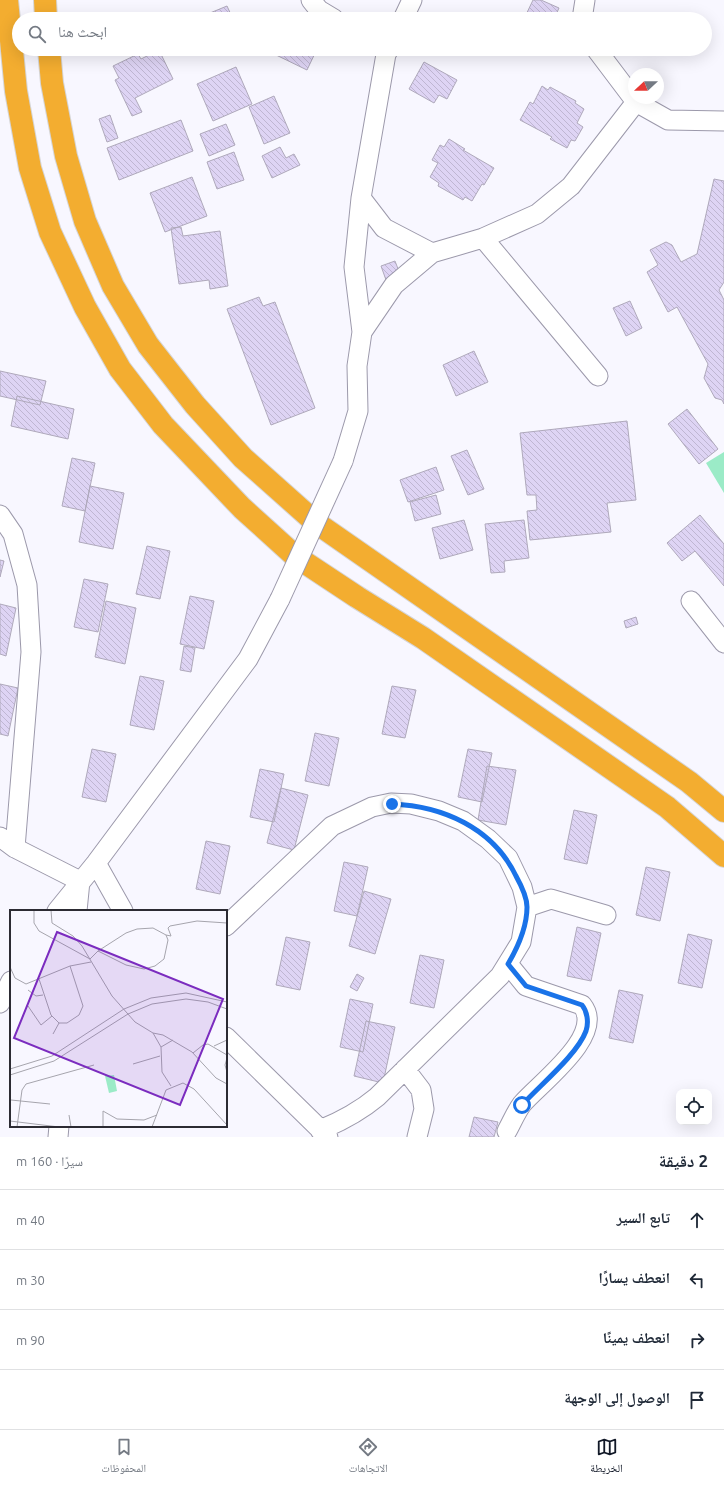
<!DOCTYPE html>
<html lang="ar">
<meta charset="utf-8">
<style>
body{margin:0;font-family:Ubuntu,"Noto Naskh Arabic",sans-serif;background:#f6f6f7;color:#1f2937;direction:rtl}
.controls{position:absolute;right:12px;bottom:12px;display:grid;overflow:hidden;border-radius:8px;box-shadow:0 4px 16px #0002}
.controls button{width:36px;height:36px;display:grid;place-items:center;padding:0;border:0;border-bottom:1px solid #e0e1e3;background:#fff;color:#1f2937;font:20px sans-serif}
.compass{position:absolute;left:628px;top:68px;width:36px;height:36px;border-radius:50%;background:#fff;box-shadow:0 4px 16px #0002;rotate:248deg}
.stop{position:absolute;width:12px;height:12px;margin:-9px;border:3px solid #1a73e8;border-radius:50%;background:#fff}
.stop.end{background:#1a73e8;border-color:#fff;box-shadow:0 1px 4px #0008}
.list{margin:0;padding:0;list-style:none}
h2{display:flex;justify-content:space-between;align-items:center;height:52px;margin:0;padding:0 16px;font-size:17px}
h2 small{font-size:13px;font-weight:400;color:#747a83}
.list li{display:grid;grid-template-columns:26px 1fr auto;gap:12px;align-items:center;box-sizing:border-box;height:60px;padding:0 16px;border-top:1px solid #e0e1e3}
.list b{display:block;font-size:15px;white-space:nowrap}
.list em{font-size:13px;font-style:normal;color:#747a83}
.icon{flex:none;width:22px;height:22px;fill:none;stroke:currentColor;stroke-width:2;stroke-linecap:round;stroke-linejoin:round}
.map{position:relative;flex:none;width:724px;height:1137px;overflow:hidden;direction:ltr}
.search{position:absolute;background:#fff;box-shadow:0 4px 16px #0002;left:12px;right:12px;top:12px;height:44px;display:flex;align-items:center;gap:10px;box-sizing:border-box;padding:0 14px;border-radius:22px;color:#747a83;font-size:15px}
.sheet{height:292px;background:#fff}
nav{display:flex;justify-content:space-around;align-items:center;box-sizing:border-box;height:56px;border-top:1px solid #e0e1e3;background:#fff;font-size:11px;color:#747a83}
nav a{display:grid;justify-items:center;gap:2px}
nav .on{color:#111827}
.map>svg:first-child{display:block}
.pitch{fill:#9bebc7}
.building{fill:url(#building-back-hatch);stroke:#afa9bb}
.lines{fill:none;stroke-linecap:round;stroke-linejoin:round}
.minor-casing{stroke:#9c99ab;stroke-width:21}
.highway-casing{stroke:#d5d5d6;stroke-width:24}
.minor{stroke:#fff;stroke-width:19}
.highway{stroke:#f3ad30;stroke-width:22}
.minor-bridge-casing{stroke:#9c99ab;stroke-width:21;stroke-linecap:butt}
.minor-bridge{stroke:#fff;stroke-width:19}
.route{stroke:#1a73e8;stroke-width:5}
.inset-road{fill:none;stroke:#a6a5ad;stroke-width:1}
.view{fill:#7b2cbf;fill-opacity:0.15;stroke:#7b2cbf;stroke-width:2}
.inset-edge{fill:none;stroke:#2c2b33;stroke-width:2}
</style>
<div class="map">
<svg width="724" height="1137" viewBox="0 0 724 1137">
<defs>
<pattern id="building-back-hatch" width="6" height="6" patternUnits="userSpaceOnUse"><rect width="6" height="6" fill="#ded4f4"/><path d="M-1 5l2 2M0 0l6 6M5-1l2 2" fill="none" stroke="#bfb6d2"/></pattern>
</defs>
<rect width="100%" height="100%" fill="#f8f7ff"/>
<path class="pitch" d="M 724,452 L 724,493 L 706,463 Z"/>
<path class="building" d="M 533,0 L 541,0 L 559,8 L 554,19 L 524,19 Z
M 227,6 L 233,19 L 213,19 L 210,13 Z
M 274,49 L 317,49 L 307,70 L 272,53 Z
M 159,50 L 173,79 L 135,98 L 142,112 L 132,116 L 115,80 L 119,78 L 113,66 L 138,54 L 141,59 Z
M 424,62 L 457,80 L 447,99 L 439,95 L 434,103 L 409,89 Z
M 236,67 L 252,104 L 213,121 L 197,84 Z
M 542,86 L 548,90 L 550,87 L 576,101 L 575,103 L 584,109 L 577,123 L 583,127 L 575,141 L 571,140 L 567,148 L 550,139 L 552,137 L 520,120 L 530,102 L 533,104 Z
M 274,96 L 290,133 L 264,144 L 249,107 Z
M 110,115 L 118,138 L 107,142 L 99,119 Z
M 181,120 L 193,151 L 119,180 L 107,148 Z
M 226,124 L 235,145 L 209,156 L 200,134 Z
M 449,139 L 465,149 L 463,150 L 494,168 L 484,185 L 482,184 L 472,201 L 465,197 L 463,200 L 438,186 L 439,183 L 430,177 L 438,163 L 432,160 L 440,145 L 444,147 Z
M 280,147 L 286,158 L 294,154 L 300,165 L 272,178 L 262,156 Z
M 234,152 L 244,180 L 217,189 L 207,162 Z
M 192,177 L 207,216 L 165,232 L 150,193 Z
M 714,179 L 724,181 L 724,282 L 719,290 L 724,300 L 724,404 L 722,400 L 715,398 L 704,378 L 708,364 L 677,307 L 668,312 L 647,272 L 658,265 L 650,250 L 666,242 L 672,245 L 681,262 L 697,254 Z
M 181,227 L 183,236 L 220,231 L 228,286 L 210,289 L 209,280 L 179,284 L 171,228 Z
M 395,261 L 400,274 L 386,280 L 381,266 Z
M 259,297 L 263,306 L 275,302 L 315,408 L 271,425 L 227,309 Z
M 630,301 L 642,328 L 626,336 L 613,308 Z
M 474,351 L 488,382 L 456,396 L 443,365 Z
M 0,371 L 46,381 L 40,405 L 0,396 Z
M 17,396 L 74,409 L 68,439 L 11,426 Z
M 687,409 L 718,449 L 699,464 L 668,424 Z
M 627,421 L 636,500 L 607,503 L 611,532 L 530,540 L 527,511 L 537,510 L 536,495 L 527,495 L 520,433 Z
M 467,450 L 484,489 L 468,495 L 451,456 Z
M 72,458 L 95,463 L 85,511 L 62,506 Z
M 436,467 L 444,490 L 408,502 L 400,480 Z
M 90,486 L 124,493 L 113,549 L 79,542 Z
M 436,495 L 441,514 L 415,521 L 410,502 Z
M 700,515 L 724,544 L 724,586 L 695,551 L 682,561 L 667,543 Z
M 464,520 L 473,550 L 440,559 L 432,528 Z
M 524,520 L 529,558 L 504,561 L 505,572 L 491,573 L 485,524 Z
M 147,546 L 170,551 L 160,599 L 136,594 Z
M 0,560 L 4,561 L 0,577 Z
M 84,579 L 108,584 L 98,632 L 74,627 Z
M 190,596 L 214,601 L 204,649 L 180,644 Z
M 106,601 L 136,608 L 125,664 L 95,657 Z
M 0,604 L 16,608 L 6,656 L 0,654 Z
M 636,617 L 638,624 L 626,628 L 624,621 Z
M 184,646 L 195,648 L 191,672 L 180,670 Z
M 140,676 L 164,681 L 154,730 L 130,725 Z
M 0,684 L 18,688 L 8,736 L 0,734 Z
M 392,686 L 416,690 L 405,738 L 382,734 Z
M 315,733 L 339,738 L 329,786 L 305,781 Z
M 92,749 L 116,754 L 106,802 L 82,797 Z
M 468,749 L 492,753 L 482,802 L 458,797 Z
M 487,766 L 516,770 L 506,825 L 478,820 Z
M 260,769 L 284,774 L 274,822 L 250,817 Z
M 281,788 L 308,795 L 294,850 L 267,843 Z
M 574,810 L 597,815 L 587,864 L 564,859 Z
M 206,841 L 230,846 L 220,894 L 196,889 Z
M 344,862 L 368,867 L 357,916 L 334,911 Z
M 646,867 L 670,872 L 660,921 L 636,915 Z
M 364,891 L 391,899 L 375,954 L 349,946 Z
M 577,927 L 601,933 L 591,981 L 567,976 Z
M 688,934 L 712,940 L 702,988 L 678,983 Z
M 286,937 L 310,942 L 300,990 L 276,985 Z
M 420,955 L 444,960 L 434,1008 L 410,1003 Z
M 357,974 L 364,978 L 357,991 L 350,987 Z
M 619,990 L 643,995 L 633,1043 L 609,1038 Z
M 350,999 L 373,1004 L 363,1052 L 340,1047 Z
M 366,1021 L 395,1027 L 383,1083 L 354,1076 Z
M 474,1117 L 498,1122 L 494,1137 L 469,1137 Z"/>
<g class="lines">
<g class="minor-casing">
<path id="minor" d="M 311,0 L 319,10 L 334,19
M 403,19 L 412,0
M 582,19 L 585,0
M 596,49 L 636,102 L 668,120 L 724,121
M 361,198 L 384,228 L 432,253
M 483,238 L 598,376
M 362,332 L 354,267 L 361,198 L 386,54 L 389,49
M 343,461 L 358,411 L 357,366 L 362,332 L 394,285 L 432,253 L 483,238 L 537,214 L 571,186 L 636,102
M 0,515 L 13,534 L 27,585 L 31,652 L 15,848
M 691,601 L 724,643
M 0,837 L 15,848 L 80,881 L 77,911
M 96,863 L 123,911
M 527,907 L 551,899 L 606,915
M 57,911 L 96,863 L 248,659 L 280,599
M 226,926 L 332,826 L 372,807 L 391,803 L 411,804 L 439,811 L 463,821 L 488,839 L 508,858 L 522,887 L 527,907 L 521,942 L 500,976 L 377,1097 C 359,1112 342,1121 320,1130
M 0,1003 L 11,981
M 226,1037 L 328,1137
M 405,1069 L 421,1090 L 424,1109 L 417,1137
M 507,1131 C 512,1122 516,1112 522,1104 C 540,1083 606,1035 582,1005 L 526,986 L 508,964
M 58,1137 L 59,1126"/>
</g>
<g class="highway-casing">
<path id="highway" d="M 7,0 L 16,91 L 30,168 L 50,232 L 85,307 L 120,369 L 163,425 L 242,508 L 295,556 L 357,597 L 423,638 L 667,807 L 724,856
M 45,0 L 46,19
M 49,49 L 52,83 L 66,156 L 85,221 L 113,286 L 148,345 L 195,405 L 243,458 L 315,522 L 689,782 L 724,811"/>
</g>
<use href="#minor" class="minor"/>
<use href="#highway" class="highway"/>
<g class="minor-bridge-casing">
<path id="minor-bridge" d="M 280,599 L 343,461"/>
</g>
<use href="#minor-bridge" class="minor-bridge"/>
</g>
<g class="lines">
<path class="route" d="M 392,804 C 443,806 493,828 516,876 C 521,885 527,897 527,907 C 527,928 518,947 508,964 L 526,986 L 582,1005 C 587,1011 589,1022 586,1031 C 577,1055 540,1085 522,1105"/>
</g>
<g transform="translate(10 910)">
<rect width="217" height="217" fill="#f8f7ff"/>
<path d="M 104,165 L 107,181 L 99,183 L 95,166 Z" fill="#9bebc7"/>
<path class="inset-road" d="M 24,0 L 24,13 L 29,21 L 80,49 L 88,41 L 116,23 L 127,19 L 143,18 L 156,25 L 158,30 L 154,49 L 145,56 L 134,59 L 116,55 L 88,41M 41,0 L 42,13 L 63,26 L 72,36 L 102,86 L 125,112 L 143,123 L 151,137 L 152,162 L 161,176M 156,25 L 161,26 L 158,18 L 160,16 L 187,11 L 217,13M 0,57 L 5,68 L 16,74 L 60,56 L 81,52M 29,69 L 41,105 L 49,113 L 57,113 L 69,105 L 73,96 L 60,56M 18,80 L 26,86 L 33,85M 18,96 L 31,115 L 42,106M 143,123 L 153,125 L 182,142 L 206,168 L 217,174M 43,124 L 49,113M 204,136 L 217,130M 151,137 L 163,130M 183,143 L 193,135 L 198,134 L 217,145M 217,148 L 215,155 L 217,162M 123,154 L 150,146M 0,159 L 42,146 L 114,99 L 141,88 L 176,83 L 217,92M 0,165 L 44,151 L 118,104 L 142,94 L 176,89 L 198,92 L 217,99M 1,190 L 40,194M 59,205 L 61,217M 0,211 L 49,217M 7,217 L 12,180 L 16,174 L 84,155M 93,217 L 93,201 L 107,209 L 134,210 L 147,205M 142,217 L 156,180 L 173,173 L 184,179 L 217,215"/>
<path class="view" d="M 47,22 L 213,89 L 170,195 L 4,128 Z"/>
<rect width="217" height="217" class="inset-edge"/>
</g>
</svg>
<div class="controls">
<button><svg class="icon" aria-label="locate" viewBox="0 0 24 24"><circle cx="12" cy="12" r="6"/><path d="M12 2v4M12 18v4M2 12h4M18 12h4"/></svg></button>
</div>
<svg class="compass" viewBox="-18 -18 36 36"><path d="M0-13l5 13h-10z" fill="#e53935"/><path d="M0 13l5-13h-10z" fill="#747a83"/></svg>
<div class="stop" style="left:522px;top:1105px"></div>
<div class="stop end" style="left:392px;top:804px"></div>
<div class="search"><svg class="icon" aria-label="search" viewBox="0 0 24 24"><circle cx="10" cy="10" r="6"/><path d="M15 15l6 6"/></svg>ابحث هنا</div>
</div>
<section class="sheet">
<h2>2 دقيقة<small>سيرًا · 160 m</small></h2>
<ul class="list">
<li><svg class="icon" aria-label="ahead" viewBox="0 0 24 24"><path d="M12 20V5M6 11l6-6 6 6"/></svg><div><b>تابع السير</b></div><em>40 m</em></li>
<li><svg class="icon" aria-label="left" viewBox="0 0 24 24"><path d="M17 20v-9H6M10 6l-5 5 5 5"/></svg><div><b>انعطف يسارًا</b></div><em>30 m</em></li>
<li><svg class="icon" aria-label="right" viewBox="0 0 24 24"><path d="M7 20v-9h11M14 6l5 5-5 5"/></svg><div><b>انعطف يمينًا</b></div><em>90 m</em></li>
<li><svg class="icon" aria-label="arrive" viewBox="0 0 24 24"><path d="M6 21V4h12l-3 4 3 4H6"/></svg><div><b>الوصول إلى الوجهة</b></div></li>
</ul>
</section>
<nav>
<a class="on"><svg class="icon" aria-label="map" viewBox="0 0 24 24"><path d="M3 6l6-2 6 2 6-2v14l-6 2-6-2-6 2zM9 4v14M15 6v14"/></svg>الخريطة</a>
<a><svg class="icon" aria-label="directions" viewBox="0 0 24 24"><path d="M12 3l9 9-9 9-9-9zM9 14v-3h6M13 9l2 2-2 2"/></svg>الاتجاهات</a>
<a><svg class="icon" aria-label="saved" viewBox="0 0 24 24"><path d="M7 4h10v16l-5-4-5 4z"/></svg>المحفوظات</a>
</nav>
